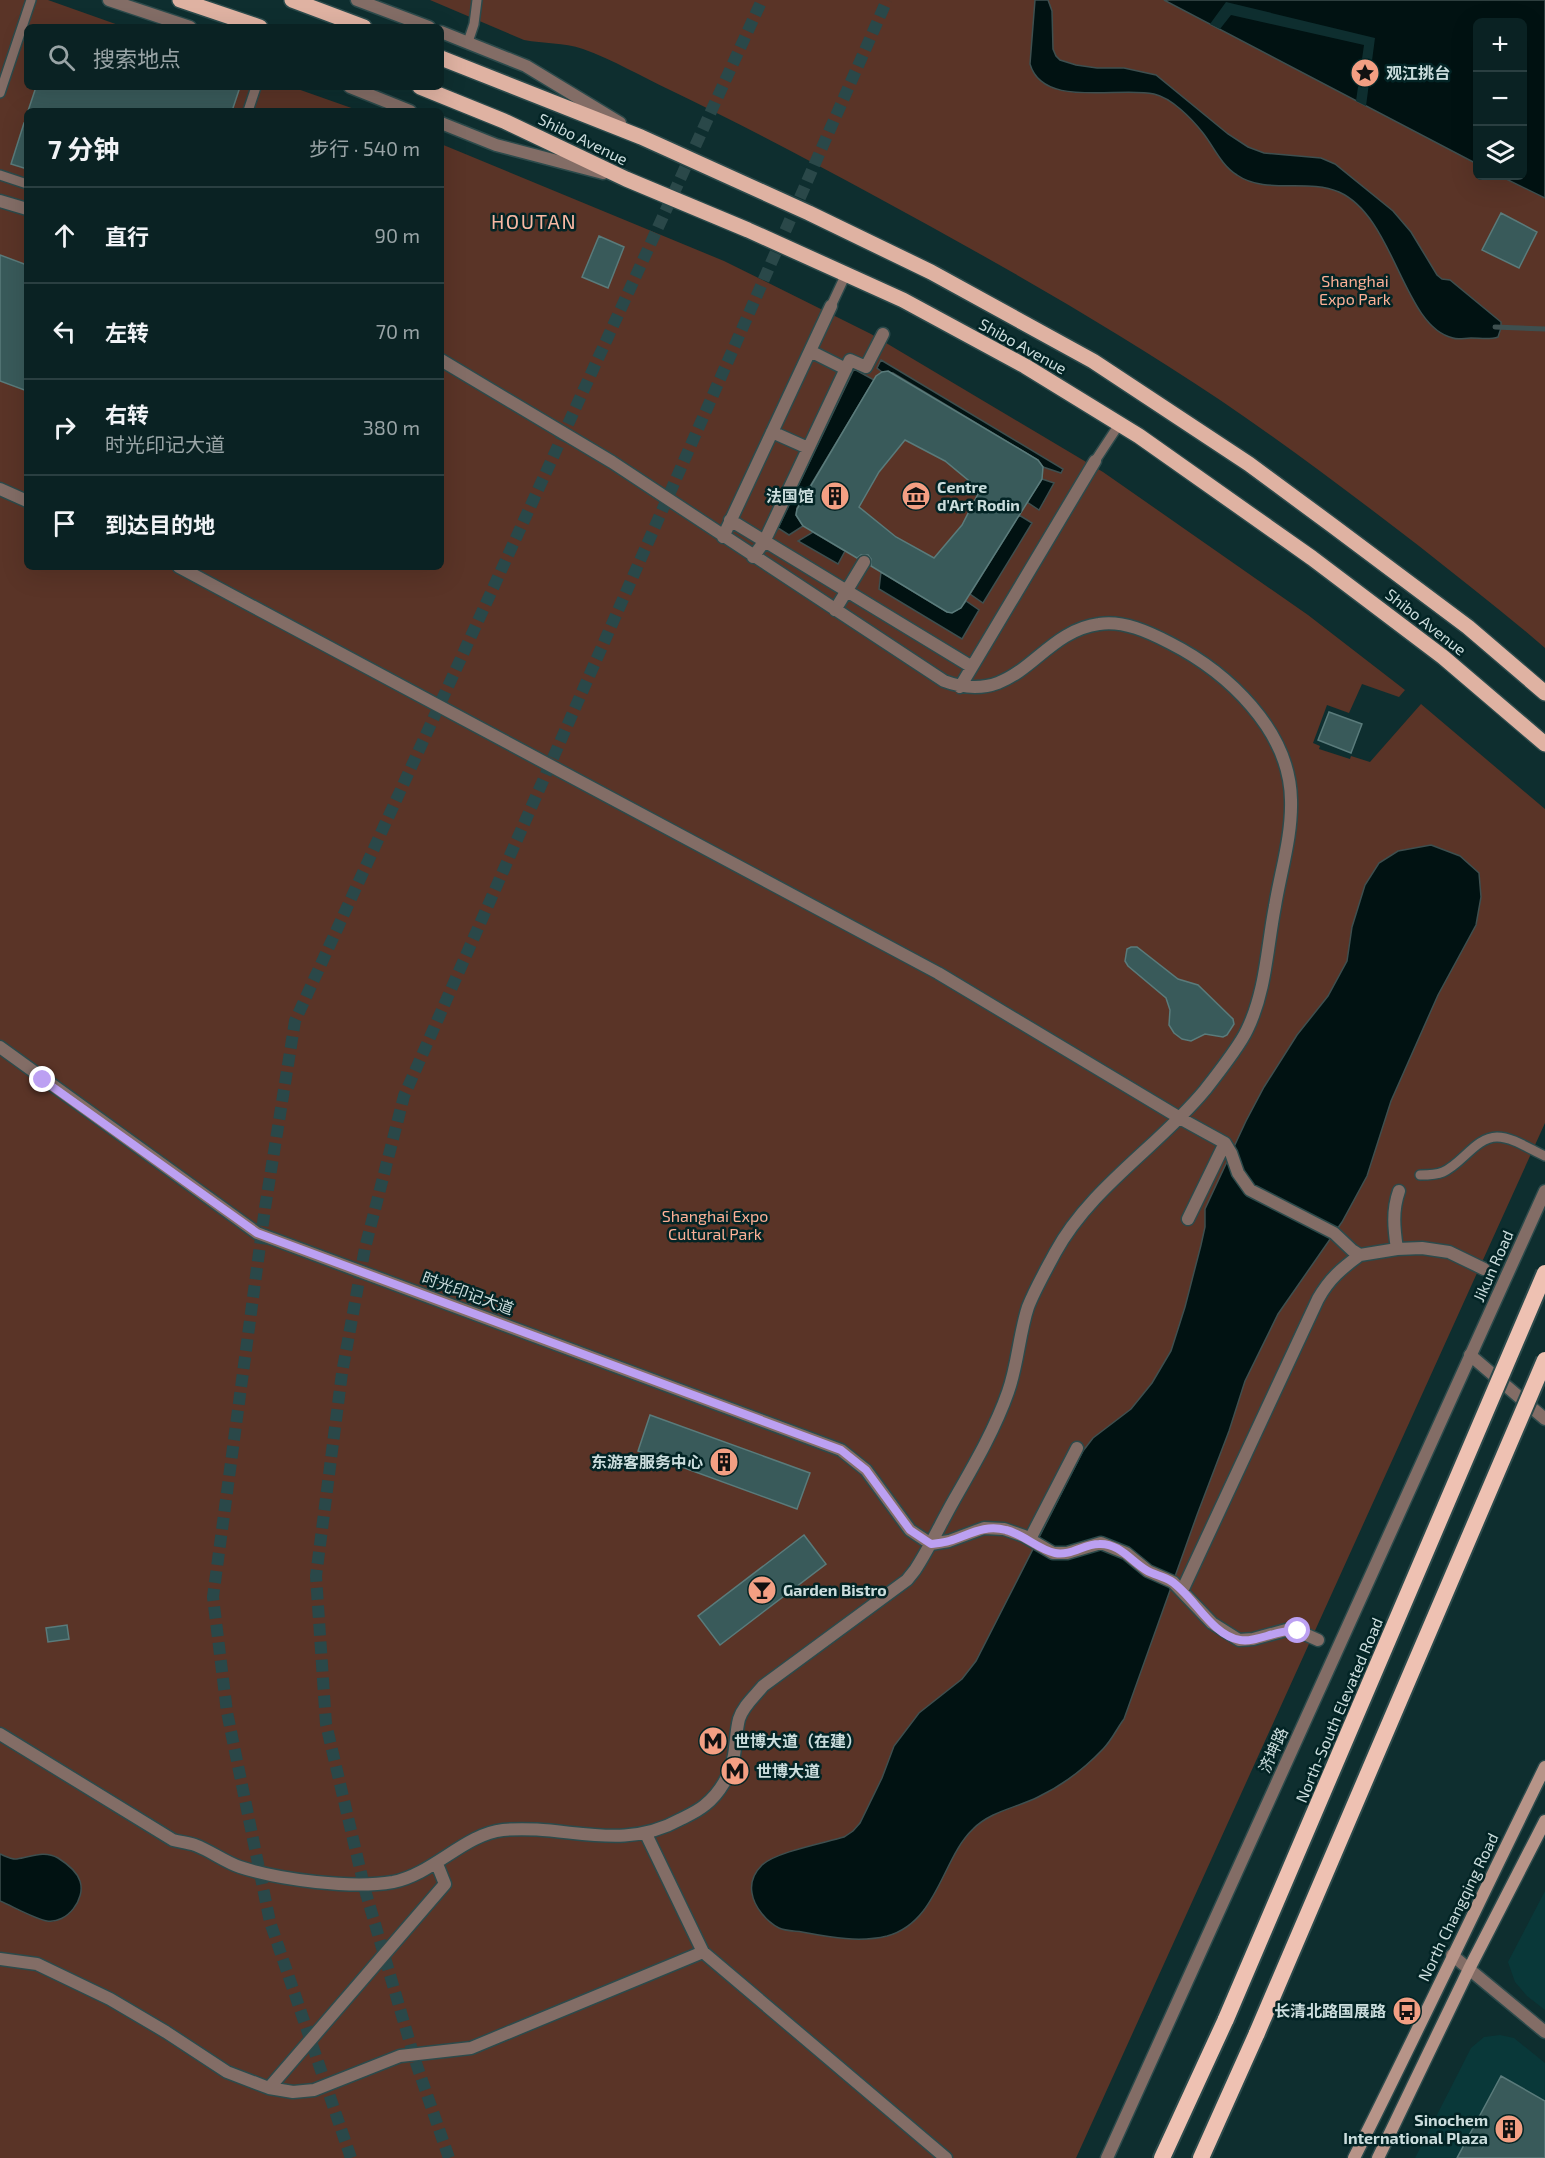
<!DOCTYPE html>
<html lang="zh">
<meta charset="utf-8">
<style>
body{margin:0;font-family:"Exo 2","Noto Sans SC",sans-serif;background:#182f30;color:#f1f3f6}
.controls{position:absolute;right:18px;top:18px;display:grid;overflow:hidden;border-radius:9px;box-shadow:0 6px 24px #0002}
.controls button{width:54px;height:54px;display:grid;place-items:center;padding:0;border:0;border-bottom:2px solid #2a3f41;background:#0a2223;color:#f1f3f6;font:30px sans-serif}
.stop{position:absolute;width:18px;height:18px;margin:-14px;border:4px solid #bca0f2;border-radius:50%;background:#fff}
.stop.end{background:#bca0f2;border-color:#fff;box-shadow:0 2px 6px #0008}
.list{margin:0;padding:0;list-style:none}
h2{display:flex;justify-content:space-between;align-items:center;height:78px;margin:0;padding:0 24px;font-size:26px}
h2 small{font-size:20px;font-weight:400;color:#99a4a6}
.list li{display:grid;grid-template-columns:39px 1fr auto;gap:18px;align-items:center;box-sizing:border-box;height:96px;padding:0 24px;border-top:2px solid #2a3f41}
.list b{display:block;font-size:22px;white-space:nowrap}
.list p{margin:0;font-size:20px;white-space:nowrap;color:#99a4a6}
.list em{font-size:20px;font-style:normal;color:#99a4a6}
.icon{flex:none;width:33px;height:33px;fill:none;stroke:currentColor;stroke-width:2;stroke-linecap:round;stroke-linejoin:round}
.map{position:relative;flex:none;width:1545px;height:2158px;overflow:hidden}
.search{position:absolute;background:#0a2223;box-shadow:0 6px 24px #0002;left:24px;top:24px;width:420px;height:66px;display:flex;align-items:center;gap:15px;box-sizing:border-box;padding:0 21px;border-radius:9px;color:#99a4a6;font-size:22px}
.panel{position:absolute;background:#0a2223;box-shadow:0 6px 24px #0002;left:24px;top:108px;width:420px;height:462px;border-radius:9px}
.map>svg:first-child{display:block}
.built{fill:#093839}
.green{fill:#5a3427}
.water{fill:#011212;stroke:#3e4f4f;stroke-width:1.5}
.pier{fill:#0e2e2f}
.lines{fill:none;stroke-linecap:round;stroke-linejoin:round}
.stream{stroke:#3e4f4f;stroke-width:5}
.building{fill:#395a5a;stroke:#5a7b7b;stroke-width:1.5;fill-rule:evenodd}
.secondary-tunnel{stroke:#2a4849;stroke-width:12;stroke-dasharray:12 6;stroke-linecap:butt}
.service-casing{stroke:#2c4a4b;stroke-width:12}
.pedestrian-casing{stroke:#2c4a4b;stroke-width:15}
.minor-casing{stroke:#2c4a4b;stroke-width:15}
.tertiary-casing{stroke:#2c4a4b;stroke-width:15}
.secondary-casing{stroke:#2c4a4b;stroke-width:15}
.primary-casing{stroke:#2c4a4b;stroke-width:18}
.trunk-casing{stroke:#2c4a4b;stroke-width:20}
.service{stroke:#836d66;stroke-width:9}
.pedestrian{stroke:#836d66;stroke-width:12}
.minor{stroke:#836d66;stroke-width:12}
.tertiary{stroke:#836d66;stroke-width:12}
.secondary{stroke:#b79488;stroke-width:12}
.primary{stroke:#dfb2a2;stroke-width:15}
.trunk{stroke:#eec1b2;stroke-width:16}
.trunk-bridge-casing{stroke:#2c4a4b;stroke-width:20;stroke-linecap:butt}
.trunk-bridge{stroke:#eec1b2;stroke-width:16}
.route{stroke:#bca0f2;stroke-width:8}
.labels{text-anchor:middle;stroke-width:5;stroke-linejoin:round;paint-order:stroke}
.poi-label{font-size:16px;font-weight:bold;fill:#cbdddd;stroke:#032425;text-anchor:start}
.street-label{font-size:16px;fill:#cbdddd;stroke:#032425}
.park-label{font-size:16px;fill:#fdb096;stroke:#032425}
.quarter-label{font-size:20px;letter-spacing:1.5px;fill:#f8b8a3;stroke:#032425}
</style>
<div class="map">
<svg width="1545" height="2158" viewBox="0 0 1545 2158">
<rect width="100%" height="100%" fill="#0e2e2f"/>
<path class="built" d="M 1545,1891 L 1545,2010 L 1527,1996 L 1515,1982 L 1508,1962 Z
M 1500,2035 L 1514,2038 L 1545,2063 L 1545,2158 L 1415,2158 L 1471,2048 L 1484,2037 Z"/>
<path class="green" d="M 0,0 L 48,0 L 124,27 L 27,27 L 27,87 L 292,87 L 360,111 L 27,111 L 27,567 L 441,567 L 441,144 L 724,261 L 871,334 L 1103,472 L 1308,615 L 1405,690 L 1399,697 L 1362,684 L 1349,713 L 1327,705 L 1313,743 L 1320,746 L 1319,749 L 1350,759 L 1351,756 L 1370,762 L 1421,704 L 1545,809 L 1545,1123 L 1076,2158 L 0,2158 Z
M 430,0 L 1164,0 L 1477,164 L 1478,176 L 1500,176 L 1545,198 L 1545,648 C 1504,612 1461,580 1419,546 C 1354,496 1288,446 1220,400 C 1108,325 991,259 873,195 C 806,159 739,123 670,90 C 641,76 613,60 583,49 C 563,42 544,44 524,40 Z"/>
<path class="water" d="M 1035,0 L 1048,0 L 1052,11 L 1053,49 L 1056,56 L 1060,60 L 1076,65 L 1097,68 L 1124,68 L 1156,75 L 1228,134 L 1248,147 L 1264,153 L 1321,158 L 1335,164 L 1393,211 L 1411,232 L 1437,275 L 1442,279 L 1450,280 L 1501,322 L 1501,328 L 1498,337 C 1490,340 1480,338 1471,338 C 1465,338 1458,340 1453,338 C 1403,327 1395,217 1339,192 C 1307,178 1266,195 1237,175 C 1221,165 1214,147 1203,133 C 1192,119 1172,98 1154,94 C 1119,86 1043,109 1030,64 Z
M 1164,0 L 1545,0 L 1545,198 L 1500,176 L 1522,176 L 1522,22 L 1478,22 L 1477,164 Z
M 881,360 L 1063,469 L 1061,473 L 1043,467 L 1038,460 L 893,373 L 882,372 L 877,368 Z
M 854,369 L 874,380 L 797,508 L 796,515 L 803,526 L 789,535 L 778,528 Z
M 1042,479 L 1054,483 L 1039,510 L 1027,502 Z
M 1019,515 L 1032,523 L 983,603 L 970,594 Z
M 813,532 L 845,551 L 838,564 L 798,541 Z
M 881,572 L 947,612 C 956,613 961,608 966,601 L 979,610 L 962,639 L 879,589 Z
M 1431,845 L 1460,856 L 1479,873 L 1481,897 L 1476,925 L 1438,995 L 1391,1101 L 1367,1176 L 1342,1222 L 1278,1314 L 1245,1381 L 1229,1431 L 1197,1515 L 1124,1719 C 1117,1728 1112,1740 1103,1749 C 1085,1768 1061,1786 1038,1797 C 1016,1808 991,1811 973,1829 C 942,1858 938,1922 887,1936 C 859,1943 829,1937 802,1932 C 795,1931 785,1931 779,1928 C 767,1922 754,1907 752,1893 C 750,1882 754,1873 762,1865 C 776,1852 824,1843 844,1837 L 853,1831 L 860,1823 L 882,1778 L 894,1746 L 919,1713 L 962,1679 L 976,1661 L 1083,1451 L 1093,1438 L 1131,1409 L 1152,1383 L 1171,1351 L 1185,1307 L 1201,1245 L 1205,1227 L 1205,1209 L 1246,1121 L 1264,1087 L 1297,1035 L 1328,996 L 1347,961 L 1352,927 L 1365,885 L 1379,863 L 1398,851 Z
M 0,1854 C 5,1856 12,1860 17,1859 C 31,1857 44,1850 58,1858 C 66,1863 77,1872 80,1881 C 86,1899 67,1924 47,1921 C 35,1919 12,1906 0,1901 Z"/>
<path class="pier" d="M 1226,2 L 1375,38 L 1366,106 L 1356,101 L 1364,45 L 1231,15 L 1220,29 L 1210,24 Z"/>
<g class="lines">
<path class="stream" d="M 1495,327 L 1545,329"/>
</g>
<path class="building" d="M 36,87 L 240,87 L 232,111 L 28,111 Z
M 24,123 L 27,123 L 27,169 L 11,164 Z
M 1501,213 L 1537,232 L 1519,268 L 1482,250 Z
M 599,236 L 624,247 L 608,288 L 582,277 Z
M 0,255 L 27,265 L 27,391 L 0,381 Z
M 888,371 L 1038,460 L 1043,467 L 1042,479 L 961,608 L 952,613 L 947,612 L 871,566 L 871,559 L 868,555 L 861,555 L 857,558 L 803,526 L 796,515 L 797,509 L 876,376 L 882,372 ZM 905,440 L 945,461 L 980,490 L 962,525 L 934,558 L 896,537 L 859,507 L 879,472 Z
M 1329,712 L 1362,724 L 1351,753 L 1318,740 Z
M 1131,947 L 1137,947 L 1178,979 L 1198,985 L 1233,1019 L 1234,1024 L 1227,1035 L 1223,1037 L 1205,1034 L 1191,1041 L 1182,1039 L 1174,1033 L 1169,1025 L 1170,1010 L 1166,998 L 1128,966 L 1125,961 L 1127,949 Z
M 650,1415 L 810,1473 L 797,1509 L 638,1451 Z
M 804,1535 L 826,1564 L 720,1645 L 698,1616 Z
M 67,1625 L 69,1639 L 48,1642 L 46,1628 Z
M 1501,2076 L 1545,2101 L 1545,2158 L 1457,2158 Z"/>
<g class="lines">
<path class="secondary-tunnel" d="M 351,2158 L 270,1922 L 227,1712 L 213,1597 L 265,1208 L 295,1021 L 762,0
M 449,2158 L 415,2060 L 365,1890 L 326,1724 L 316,1576 L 342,1373 L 365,1248 L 404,1096 L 887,0"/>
<g class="service-casing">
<path id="service" d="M 468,42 L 474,24 L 477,0
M 0,93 L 31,0
M 248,111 L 256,87
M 0,175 L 27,184
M 831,306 L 846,274
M 1095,461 L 1120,423
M 1420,1175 C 1428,1175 1436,1175 1443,1172 C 1462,1164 1476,1137 1497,1137 C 1513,1137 1531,1150 1545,1156"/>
</g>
<g class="pedestrian-casing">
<path id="pedestrian" d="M 0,201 L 27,209
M 810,351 L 846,369
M 772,432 L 808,448
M 0,489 L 27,501
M 730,520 L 972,667
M 723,537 L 831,306
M 753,557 L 764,542 L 850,360 L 866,367 L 883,334
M 179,567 L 938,973 L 1185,1121 L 1225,1143 L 1231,1153 L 1238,1173 L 1250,1190 L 1334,1233 L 1352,1250 L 1360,1255 L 1397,1249 L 1422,1248 L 1449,1252 L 1484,1269
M 835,610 L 864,562
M 960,687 L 1095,461
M 0,1047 L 257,1233 L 841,1450 L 866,1470 L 910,1530 L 931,1544 L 949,1541 L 984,1528 L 1004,1529 L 1024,1536 L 1053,1553 L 1067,1553 L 1101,1543 L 1126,1553 L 1148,1571 L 1173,1582 L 1212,1623 L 1239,1640 L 1253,1639 L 1286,1630 L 1298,1631 L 1318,1640
M 1188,1219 L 1225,1143
M 1397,1249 C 1394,1228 1392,1211 1399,1191
M 1030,1539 L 1077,1448
M 1182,1591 L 1318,1299 C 1329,1279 1342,1268 1360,1255
M 0,1734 L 173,1840 C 181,1842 188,1843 195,1845 C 211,1851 225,1862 240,1867 C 280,1880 352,1889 393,1882 C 433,1874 465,1834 503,1830 C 567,1824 620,1853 681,1819 C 689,1815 698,1811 705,1805 C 720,1793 731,1774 734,1755 C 736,1743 736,1731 739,1719 C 743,1706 755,1696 763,1686 L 907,1580 L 915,1570 C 930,1547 941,1523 954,1500 C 974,1465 995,1429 1008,1392 C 1018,1364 1019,1334 1028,1307 C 1035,1289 1046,1270 1055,1253 C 1091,1187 1158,1147 1205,1090 C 1216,1076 1240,1045 1247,1030 C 1266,991 1267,947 1275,906 C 1281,870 1292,836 1291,800 C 1290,730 1227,672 1170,643 C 1149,632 1123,620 1099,624 C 1037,632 1019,709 944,681 L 612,462 L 441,360
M 646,1834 L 703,1952 L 946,2158
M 0,1959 L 37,1964 L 110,1999 L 166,2032 L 227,2072 L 269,2088 L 293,2092 L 314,2090 L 400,2056 L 471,2048 L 703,1952
M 269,2088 L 445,1884 L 437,1864"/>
</g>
<g class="minor-casing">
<path id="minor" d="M 1470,1355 L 1545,1419
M 1452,1955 L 1545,2032"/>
</g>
<g class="tertiary-casing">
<path id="tertiary" d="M 109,0 L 190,27
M 357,0 L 429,27
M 441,32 L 526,66 L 620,123
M 350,87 L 410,111
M 441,123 L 496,145 L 603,173
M 1107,2158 L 1545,1191"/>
</g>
<g class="secondary-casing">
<path id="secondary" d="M 1354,2158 C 1419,2029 1481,1897 1545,1767
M 1378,2158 L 1469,1969 L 1545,1821"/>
</g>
<g class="primary-casing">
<path id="primary" d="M 180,0 L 260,27
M 292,0 L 364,27
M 441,58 L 641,137 L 809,213 L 931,272 L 1093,361 L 1249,464 L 1333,526 L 1468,627 L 1545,693
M 420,87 L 504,121 L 626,179 L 748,230 L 903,300 L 1025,366 L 1139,436 L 1312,558 L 1443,657 L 1545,744"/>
</g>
<g class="trunk-casing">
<path id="trunk" d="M 1162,2158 L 1226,2019
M 1201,2158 L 1257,2033"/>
</g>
<use href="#service" class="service"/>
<use href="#pedestrian" class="pedestrian"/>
<use href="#minor" class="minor"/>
<use href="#tertiary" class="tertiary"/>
<use href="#secondary" class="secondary"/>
<use href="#primary" class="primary"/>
<use href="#trunk" class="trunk"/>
<g class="trunk-bridge-casing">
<path id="trunk-bridge" d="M 1226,2019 L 1545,1273
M 1257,2033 L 1545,1360"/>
</g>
<use href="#trunk-bridge" class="trunk-bridge"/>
</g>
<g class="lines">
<path class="route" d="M 43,1080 L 257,1233 L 841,1450 L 866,1470 L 910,1530 L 931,1544 C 937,1543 943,1543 949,1541 C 969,1535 984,1524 1006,1530 C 1023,1534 1039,1550 1055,1553 C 1071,1556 1084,1544 1099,1544 C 1119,1543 1131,1561 1146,1570 C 1154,1575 1163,1576 1171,1581 C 1194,1596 1211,1635 1240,1640 C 1257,1643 1276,1629 1298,1631"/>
</g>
<defs>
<g id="sight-disc" transform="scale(1.5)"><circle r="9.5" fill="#f39f83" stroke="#032425"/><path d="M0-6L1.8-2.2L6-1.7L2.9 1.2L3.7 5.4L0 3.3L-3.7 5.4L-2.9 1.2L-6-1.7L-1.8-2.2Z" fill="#111"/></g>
<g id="building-disc" transform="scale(1.5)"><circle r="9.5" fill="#f39f83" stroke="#032425"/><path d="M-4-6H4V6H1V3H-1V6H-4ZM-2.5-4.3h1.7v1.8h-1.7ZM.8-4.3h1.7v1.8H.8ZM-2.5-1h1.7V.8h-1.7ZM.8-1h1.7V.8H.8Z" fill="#111"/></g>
<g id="museum-disc" transform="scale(1.5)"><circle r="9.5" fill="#f39f83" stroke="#032425"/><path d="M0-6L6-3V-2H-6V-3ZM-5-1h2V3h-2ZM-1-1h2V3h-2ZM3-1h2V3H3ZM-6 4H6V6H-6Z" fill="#111"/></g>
<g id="bar-disc" transform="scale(1.5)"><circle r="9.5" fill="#f39f83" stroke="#032425"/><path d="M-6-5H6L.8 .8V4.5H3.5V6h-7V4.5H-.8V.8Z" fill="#111"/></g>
<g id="metro-disc" transform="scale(1.5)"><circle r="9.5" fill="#f39f83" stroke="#032425"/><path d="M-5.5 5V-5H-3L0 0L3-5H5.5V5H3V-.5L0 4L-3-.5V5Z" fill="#111"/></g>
<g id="bus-disc" transform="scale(1.5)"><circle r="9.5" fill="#f39f83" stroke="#032425"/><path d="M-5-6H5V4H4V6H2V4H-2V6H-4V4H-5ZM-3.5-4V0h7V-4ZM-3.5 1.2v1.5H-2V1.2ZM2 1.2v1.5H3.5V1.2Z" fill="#111"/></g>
</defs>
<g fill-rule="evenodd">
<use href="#sight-disc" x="1365" y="73"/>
<use href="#building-disc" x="835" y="496"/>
<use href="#museum-disc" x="916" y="496"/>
<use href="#building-disc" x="724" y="1462"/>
<use href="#bar-disc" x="762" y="1590"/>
<use href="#metro-disc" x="713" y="1741"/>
<use href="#metro-disc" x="735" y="1771"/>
<use href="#bus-disc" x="1407" y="2011"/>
<use href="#building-disc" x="1509" y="2129"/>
</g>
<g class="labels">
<g class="poi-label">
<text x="1386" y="79">观江挑台</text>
<text x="937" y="493">Centre<tspan x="937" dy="18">d'Art Rodin</tspan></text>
<text x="814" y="502" text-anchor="end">法国馆</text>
<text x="703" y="1468" text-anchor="end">东游客服务中心</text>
<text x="783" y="1596">Garden Bistro</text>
<text x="734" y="1747">世博大道（在建）</text>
<text x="756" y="1777">世博大道</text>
<text x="1386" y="2017" text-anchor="end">长清北路国展路</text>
<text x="1488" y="2126" text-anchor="end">Sinochem<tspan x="1488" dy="18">International Plaza</tspan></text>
</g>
<g class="street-label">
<text transform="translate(583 139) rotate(26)" y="6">Shibo Avenue</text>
<text transform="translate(1023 346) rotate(29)" y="6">Shibo Avenue</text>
<text transform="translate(1426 622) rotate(38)" y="6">Shibo Avenue</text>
<text transform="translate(1493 1266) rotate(-66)" y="6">Jikun Road</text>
<text transform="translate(468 1293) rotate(20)" y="6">时光印记大道</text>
<text transform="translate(1339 1710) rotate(-67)" y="6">North-South Elevated Road</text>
<text transform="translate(1273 1750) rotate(-66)" y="6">济坤路</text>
<text transform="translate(1458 1907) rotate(-64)" y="6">North Changqing Road</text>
</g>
<g class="park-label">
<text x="1355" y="287">Shanghai<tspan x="1355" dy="18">Expo Park</tspan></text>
<text x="715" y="1222">Shanghai Expo<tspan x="715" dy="18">Cultural Park</tspan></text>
</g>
<g class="quarter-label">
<text x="534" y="229">HOUTAN</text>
</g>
</g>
</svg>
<div class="controls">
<button>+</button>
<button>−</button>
<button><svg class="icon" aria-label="layers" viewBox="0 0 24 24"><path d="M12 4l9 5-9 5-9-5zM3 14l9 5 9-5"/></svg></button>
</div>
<div class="stop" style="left:1298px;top:1631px"></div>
<div class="stop end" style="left:43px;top:1080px"></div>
<div class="search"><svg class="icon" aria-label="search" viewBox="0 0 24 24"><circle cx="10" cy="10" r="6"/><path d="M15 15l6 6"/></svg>搜索地点</div>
<section class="panel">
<h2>7 分钟<small>步行 · 540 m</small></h2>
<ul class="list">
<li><svg class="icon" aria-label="ahead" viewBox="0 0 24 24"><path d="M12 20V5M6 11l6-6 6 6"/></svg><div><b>直行</b></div><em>90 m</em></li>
<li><svg class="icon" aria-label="left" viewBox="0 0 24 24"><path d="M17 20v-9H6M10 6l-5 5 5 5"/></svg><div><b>左转</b></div><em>70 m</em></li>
<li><svg class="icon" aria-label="right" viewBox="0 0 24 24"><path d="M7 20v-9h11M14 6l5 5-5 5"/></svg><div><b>右转</b><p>时光印记大道</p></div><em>380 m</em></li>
<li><svg class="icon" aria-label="arrive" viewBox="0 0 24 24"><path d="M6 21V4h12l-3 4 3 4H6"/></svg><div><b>到达目的地</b></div></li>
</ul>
</section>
</div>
